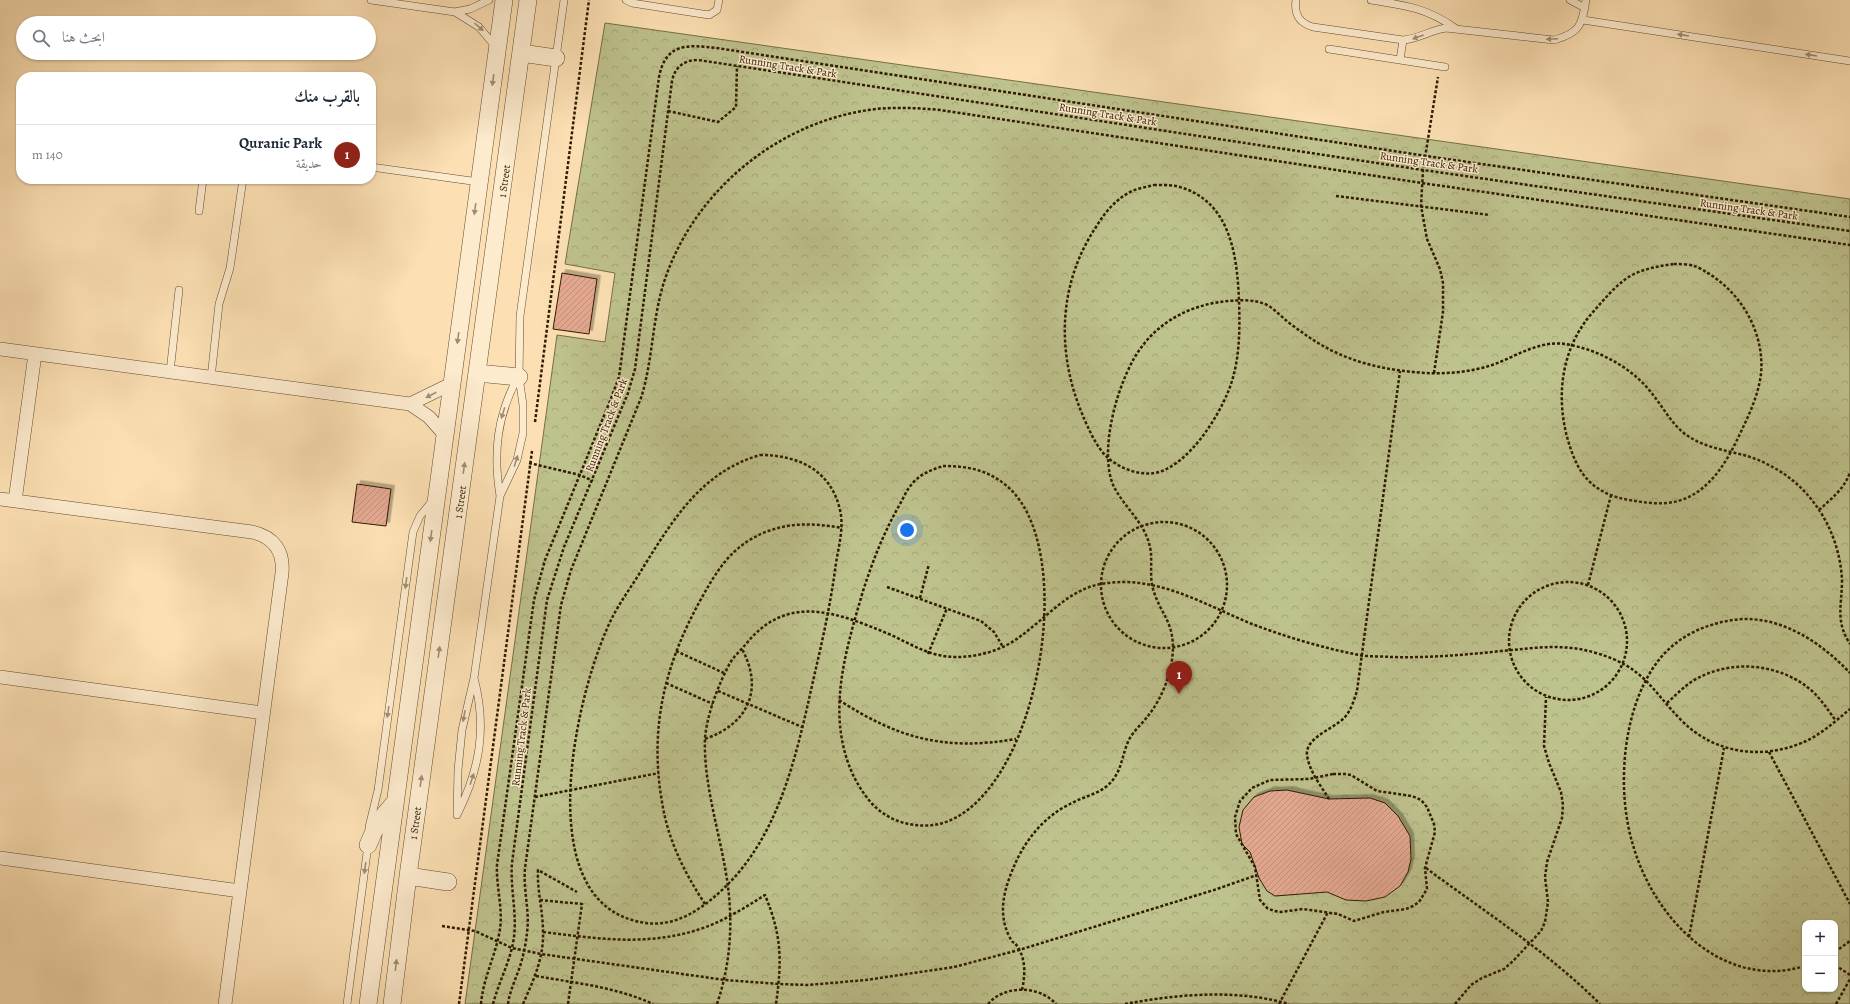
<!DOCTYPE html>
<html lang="ar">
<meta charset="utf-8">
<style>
body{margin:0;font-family:Alegreya,Amiri,serif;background:#f2f2f3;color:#1f2937;direction:rtl}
.controls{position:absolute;right:12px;bottom:12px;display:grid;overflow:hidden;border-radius:8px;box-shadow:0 1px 3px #0004}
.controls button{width:36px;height:36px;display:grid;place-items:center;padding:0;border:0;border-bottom:1px solid #e0e1e3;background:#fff;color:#1f2937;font:20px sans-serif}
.you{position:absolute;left:907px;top:530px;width:14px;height:14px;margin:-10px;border:3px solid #fff;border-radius:50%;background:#1a73e8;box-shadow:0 0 0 6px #1a73e833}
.badge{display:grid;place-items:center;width:26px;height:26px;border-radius:50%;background:#8f2418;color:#fff;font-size:13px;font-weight:700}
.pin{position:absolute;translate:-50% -33px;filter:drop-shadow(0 1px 2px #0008)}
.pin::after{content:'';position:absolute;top:21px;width:14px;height:12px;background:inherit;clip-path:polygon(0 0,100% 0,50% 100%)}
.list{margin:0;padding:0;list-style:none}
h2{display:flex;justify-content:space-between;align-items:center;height:52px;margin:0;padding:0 16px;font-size:17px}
h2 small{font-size:13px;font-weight:400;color:#747a83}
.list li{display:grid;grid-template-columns:26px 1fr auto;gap:12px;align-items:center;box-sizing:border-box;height:60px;padding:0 16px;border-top:1px solid #e0e1e3}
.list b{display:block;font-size:15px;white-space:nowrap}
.list p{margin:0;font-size:13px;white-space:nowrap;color:#747a83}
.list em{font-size:13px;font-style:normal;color:#747a83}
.icon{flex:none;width:22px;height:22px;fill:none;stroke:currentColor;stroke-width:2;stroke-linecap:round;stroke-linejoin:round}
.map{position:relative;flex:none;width:1850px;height:1004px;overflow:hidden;direction:ltr}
.search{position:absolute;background:#fff;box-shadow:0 1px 3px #0004;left:16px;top:16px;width:360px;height:44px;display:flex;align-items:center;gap:10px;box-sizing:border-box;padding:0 14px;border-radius:22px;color:#747a83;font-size:15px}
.panel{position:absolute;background:#fff;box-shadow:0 1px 3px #0004;left:16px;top:72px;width:360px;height:112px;border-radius:16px;direction:rtl}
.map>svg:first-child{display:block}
.park{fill:url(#park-crowns);stroke:#766e46;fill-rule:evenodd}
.building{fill:url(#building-hatch);stroke:#2f1a00;filter:url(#shadow)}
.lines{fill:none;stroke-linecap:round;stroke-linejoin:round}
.service-casing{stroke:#624c2d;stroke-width:8}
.minor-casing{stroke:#624c2d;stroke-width:14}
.tertiary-casing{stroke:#624c2d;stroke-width:18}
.path{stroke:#2f1a00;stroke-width:2.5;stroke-dasharray:3 2;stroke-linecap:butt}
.service{stroke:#fdebce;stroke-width:7}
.minor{stroke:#fdebce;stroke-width:13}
.tertiary{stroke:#fdebce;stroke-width:17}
.oneway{fill:#a08d71}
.labels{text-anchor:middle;stroke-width:3;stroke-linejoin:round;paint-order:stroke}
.street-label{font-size:11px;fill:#2f1a00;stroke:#fdebce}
</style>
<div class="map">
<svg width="1850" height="1004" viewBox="0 0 1850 1004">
<defs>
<pattern id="park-crowns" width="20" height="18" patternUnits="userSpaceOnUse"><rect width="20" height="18" fill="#bec28d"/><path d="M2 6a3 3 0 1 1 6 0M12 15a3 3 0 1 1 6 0" fill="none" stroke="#a4a678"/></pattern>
<pattern id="building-hatch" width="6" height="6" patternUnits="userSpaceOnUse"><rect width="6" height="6" fill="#e5a992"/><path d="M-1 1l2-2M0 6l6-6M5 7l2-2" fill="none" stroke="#c5917c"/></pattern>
<filter id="shadow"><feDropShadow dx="3.5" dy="-3.5" stdDeviation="0" flood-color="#0004"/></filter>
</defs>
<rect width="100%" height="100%" fill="#fce0b3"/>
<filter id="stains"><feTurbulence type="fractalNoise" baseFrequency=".005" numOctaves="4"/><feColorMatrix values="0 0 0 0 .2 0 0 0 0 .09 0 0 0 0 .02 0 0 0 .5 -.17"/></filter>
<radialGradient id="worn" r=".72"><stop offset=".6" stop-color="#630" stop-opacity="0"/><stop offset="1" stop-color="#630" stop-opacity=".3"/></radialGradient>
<path class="park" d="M 605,23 L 1850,199 L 1850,1004 L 465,1004 L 557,335 L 605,342 L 615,273 L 565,264 ZM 1805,923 L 1835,923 L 1835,989 L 1805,989 Z"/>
<path class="building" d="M 562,273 L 597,279 L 589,334 L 553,329 Z
M 357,484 L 391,489 L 386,526 L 352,522 Z
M 1287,790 L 1329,799 L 1370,798 L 1385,803 L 1398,816 L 1410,836 L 1411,859 L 1408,872 L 1400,886 L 1385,897 L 1366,901 L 1346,900 L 1327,892 L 1275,896 L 1267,891 L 1259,878 L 1250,852 L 1242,844 L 1239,827 L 1243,810 L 1254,797 L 1270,791 Z"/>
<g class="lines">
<g class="service-casing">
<path id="service" d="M 371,0 L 455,12 L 470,9 L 489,0
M 626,0 L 632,3 L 709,15 L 717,10 L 719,0
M 1296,0 C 1294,14 1299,23 1313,27 L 1403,40 C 1418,39 1431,30 1446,28 L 1554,40 C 1580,33 1582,25 1586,0
M 1371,0 C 1404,5 1427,8 1455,28
M 1570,0 L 1585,8
M 455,12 L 479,27 L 495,46
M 1583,20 L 1850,61
M 1329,49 L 1445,67
M 1400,60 L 1403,40
M 371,167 L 479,182
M 199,211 L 203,179
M 170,372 L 179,290
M 211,378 L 219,304 L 230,268 L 243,179
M 500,496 L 517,460 L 523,433 L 523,405 L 519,377 L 520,316 L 564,0
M 458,813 C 480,768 487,727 474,678
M 457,815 L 458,770 L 462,730 L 474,678 L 500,496 C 493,453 497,415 518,377
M 369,827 L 378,790 L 413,532 L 420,516 L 433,500
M 347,1004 L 368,845"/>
</g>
<g class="minor-casing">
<path id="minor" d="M 0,349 L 410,404 L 429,417 L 444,434
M 410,404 L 451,384
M 0,499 L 252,532 C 274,537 284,551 282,573 L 225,1004
M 15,501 L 35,354
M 0,677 L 263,713
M 0,858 L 240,891"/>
</g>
<g class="tertiary-casing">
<path id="tertiary" d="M 521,53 L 556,58
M 477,373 L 519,377
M 368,845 L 378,822 L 395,802
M 408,876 L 448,882
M 368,1004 L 504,0
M 392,1004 L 408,876 L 528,0"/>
</g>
<path class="path" d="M 668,111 L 718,122 L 736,107 L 737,66
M 1154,185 C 1161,185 1169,185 1176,186 C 1230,199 1237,254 1239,300 C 1240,331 1240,363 1228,392 C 1217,419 1189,463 1159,472 C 1142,477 1120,469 1107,457 C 1097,448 1088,428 1083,416 C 1056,353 1058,284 1096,227 C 1105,212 1116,199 1132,191 C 1139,188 1147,187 1154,185 Z
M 1336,196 L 1490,215
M 1674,264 C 1680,264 1688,264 1694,266 C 1698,267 1703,270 1706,272 C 1741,292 1765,333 1761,374 C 1758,397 1748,417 1738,438 C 1726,463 1710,489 1684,499 C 1667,506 1646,503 1629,500 C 1601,495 1583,482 1573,455 C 1556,412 1557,361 1585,322 C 1589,316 1595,310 1600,304 C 1610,293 1620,281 1634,274 C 1647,268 1660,266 1674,264 Z
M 1434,373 L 1443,312 L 1443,283 L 1440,269 L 1427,239 L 1421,206 L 1423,170 L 1438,77
M 535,422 L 589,0
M 760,455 C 798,455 831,470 840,510 C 844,527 839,545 836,563 C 832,594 826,624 819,655 C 798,744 784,843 708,902 C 685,920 661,929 632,920 C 529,890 578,684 613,616 C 622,599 634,583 644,566 C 674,518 702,472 760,455 Z
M 529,463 L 580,475 L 593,481
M 943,466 C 965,466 985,469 1003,483 C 1085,542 1037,809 934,825 C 918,827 900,824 886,815 C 872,807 862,792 854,777 C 825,716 845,653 863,591 C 873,560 884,532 900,504 C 904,497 907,489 912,484 C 920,474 931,470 943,466 Z
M 1819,510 C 1832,498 1845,488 1850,472
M1101 585a63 63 0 1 1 126 0a63 63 0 1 1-126 0Z
M1509 641a59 59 0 1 1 118 0a59 59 0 1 1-118 0Z
M 1588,585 L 1611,495
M 887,587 L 981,621 L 994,632 L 1003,647
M 920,598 L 929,564
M 676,651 L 726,674
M 928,654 L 947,608
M 666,683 L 713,704
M 718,691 L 802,727
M 839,700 C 899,739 945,751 1016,739
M 1667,703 C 1677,694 1686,684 1698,678 C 1734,659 1780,664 1811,690 C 1821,699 1828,710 1836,721
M 705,739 C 748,724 764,690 742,649
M 1769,752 L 1850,904
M 1333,774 L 1345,774 L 1351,775 L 1377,791 L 1412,796 L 1421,800 L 1427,807 L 1434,824 L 1435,832 L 1425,868 L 1427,889 L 1419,902 L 1413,906 L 1406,909 L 1384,912 L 1354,921 L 1338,914 L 1303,909 L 1281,912 L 1274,911 L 1267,908 L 1260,900 L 1255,867 L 1236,834 L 1235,817 L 1240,801 L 1252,788 L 1270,780 L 1309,779 Z
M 535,797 L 659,773
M 1329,799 C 1321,786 1309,771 1307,755 C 1305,738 1333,729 1344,718 C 1351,711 1354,700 1357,691 L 1400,371
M 1426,868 C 1485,912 1548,952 1600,1004
M 540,900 L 582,904 L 568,1004
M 705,904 C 684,872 668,840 662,802 C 649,727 665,664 701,599 C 714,576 726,555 748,541 C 778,522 809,522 842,528
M 442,926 L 475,931 L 512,948 L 541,954 L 725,980 L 779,984 L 808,985 L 866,980 L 954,967 L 1019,950 L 1214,890 L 1257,875
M 543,932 C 600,939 651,947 706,927 C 727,919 746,907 765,895 C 782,936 782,961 776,1004
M 1689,937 L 1724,748
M 1835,952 L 1850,941
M 1835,965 L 1850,975
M 1805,966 C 1723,991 1654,919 1633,845 C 1616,790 1622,708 1658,661 C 1675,639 1700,626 1727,621 C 1774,611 1819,640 1850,673
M 536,976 C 575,983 616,987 653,1004
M 1022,990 C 1025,976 1026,962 1019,949 C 1011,936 1016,949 1009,936 C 997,911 1005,887 1015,864 C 1026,839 1045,816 1070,804 C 1082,797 1096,795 1107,786 C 1122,773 1121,758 1128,742 C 1132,732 1142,724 1148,716 C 1163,697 1173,670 1173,646 C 1172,620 1161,614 1154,592 C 1148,576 1154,559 1149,543 C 1143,522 1124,506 1114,487 C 1097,451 1119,375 1143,345 C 1164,318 1195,304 1228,301 C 1242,300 1256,299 1269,306 C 1276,311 1282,317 1288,322 C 1304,334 1319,345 1337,353 C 1365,366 1395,371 1426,373 C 1447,374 1471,372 1492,365 C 1518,356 1541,338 1571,345 C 1603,352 1634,369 1654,396 C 1664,409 1672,424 1685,434 C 1704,448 1726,450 1747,456 C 1763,461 1778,469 1791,479 C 1822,504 1840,541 1842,580 C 1842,605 1835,621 1850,644
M 459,1004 L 532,451
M 481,1004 C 483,978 496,955 500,929 C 503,908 496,886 497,865 L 534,600 L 545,560 L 610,401 L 619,377 L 659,77 C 666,42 688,45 717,48 L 1426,156 L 1850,217
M 493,1004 C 499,981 511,960 514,937 C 517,912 510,888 512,863 L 547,600 L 564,547 L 628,393 L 635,369 L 672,81 C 675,67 684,60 698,60 L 1423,170 L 1850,231
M 508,1004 C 510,989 517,977 521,963 C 524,953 526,942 527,933 C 530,911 523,890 525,868 L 561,605 L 571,570 L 641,398 C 653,360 652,320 664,282 C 694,190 780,120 876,109 C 897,107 918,108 940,110 L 1422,183 L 1850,245
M 523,1004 C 533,981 544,958 543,932 C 543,911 537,891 538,870 L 577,892
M 717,1004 C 730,966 733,926 728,887 C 722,839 703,786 705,738 C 707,714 719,683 730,663 C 734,656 741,650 746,644 C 787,593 836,612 889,634 C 911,644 930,657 956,657 C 979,657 1004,650 1022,635 C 1047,617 1070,589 1101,584 C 1156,574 1203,604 1252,624 C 1286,637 1323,648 1359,655 C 1369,657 1380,656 1390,657 C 1428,658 1464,655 1501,651 C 1535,648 1563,643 1596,653 C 1644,667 1650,688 1681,720 C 1716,756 1769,761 1812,738 C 1826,730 1838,719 1850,709
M 988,1004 C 1004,985 1039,985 1056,1004
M 1125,1004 C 1178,994 1237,989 1289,1004
M 1279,1004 L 1328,912
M 1455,1004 L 1471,985 L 1482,978 L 1504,969 L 1513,961 L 1541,931 L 1545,922 L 1548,902 L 1545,877 L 1547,862 L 1562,818 L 1563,805 L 1561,792 L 1549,763 L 1544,746 L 1546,697
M 1836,1004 L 1850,979"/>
<use href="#service" class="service"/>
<use href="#minor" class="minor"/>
<use href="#tertiary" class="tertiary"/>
</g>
<defs><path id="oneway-solid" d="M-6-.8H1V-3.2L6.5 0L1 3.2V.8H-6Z"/></defs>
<g class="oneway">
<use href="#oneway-solid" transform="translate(479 27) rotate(42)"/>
<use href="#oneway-solid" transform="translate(1683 35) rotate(-171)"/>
<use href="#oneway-solid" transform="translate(1418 37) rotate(160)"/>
<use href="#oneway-solid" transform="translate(1552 39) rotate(178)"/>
<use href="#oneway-solid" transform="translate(1811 55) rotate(-171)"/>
<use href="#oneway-solid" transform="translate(493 80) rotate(98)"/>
<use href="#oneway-solid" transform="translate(475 209) rotate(98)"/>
<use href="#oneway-solid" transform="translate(458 338) rotate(98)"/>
<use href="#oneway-solid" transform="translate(431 395) rotate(153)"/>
<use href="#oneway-solid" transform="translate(503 413) rotate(107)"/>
<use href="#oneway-solid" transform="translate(516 461) rotate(-73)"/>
<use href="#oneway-solid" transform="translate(464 468) rotate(-82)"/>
<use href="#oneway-solid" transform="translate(431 536) rotate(98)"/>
<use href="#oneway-solid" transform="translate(406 583) rotate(98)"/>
<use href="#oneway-solid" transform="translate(439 652) rotate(-82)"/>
<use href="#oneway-solid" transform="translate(388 712) rotate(98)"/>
<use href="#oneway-solid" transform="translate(464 716) rotate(101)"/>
<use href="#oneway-solid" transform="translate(472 779) rotate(-71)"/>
<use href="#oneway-solid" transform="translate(421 781) rotate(-82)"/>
<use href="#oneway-solid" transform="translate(365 868) rotate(98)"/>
<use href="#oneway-solid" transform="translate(396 965) rotate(-83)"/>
</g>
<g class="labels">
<g class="street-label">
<text transform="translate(788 66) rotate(9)" y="4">Running Track &amp; Park</text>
<text transform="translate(1108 114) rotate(9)" y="4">Running Track &amp; Park</text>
<text transform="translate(1429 162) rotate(8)" y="4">Running Track &amp; Park</text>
<text transform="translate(504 181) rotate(-82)" y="4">1 Street</text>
<text transform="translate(1749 209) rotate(8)" y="4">Running Track &amp; Park</text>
<text transform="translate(606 425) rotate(-69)" y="4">Running Track &amp; Park</text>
<text transform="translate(460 502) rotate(-82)" y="4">1 Street</text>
<text transform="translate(521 737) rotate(-83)" y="4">Running Track &amp; Park</text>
<text transform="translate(415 823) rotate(-82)" y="4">1 Street</text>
</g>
</g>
<rect width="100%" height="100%" filter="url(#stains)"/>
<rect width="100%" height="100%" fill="url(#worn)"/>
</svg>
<div class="controls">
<button>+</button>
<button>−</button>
</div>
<div class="you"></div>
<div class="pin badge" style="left:1179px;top:694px">1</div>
<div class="search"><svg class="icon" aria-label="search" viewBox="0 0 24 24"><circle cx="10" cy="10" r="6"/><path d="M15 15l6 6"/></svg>ابحث هنا</div>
<section class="panel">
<h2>بالقرب منك<small></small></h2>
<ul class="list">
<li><span class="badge">1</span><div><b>Quranic Park</b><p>حديقة</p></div><em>140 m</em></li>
</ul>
</section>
</div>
